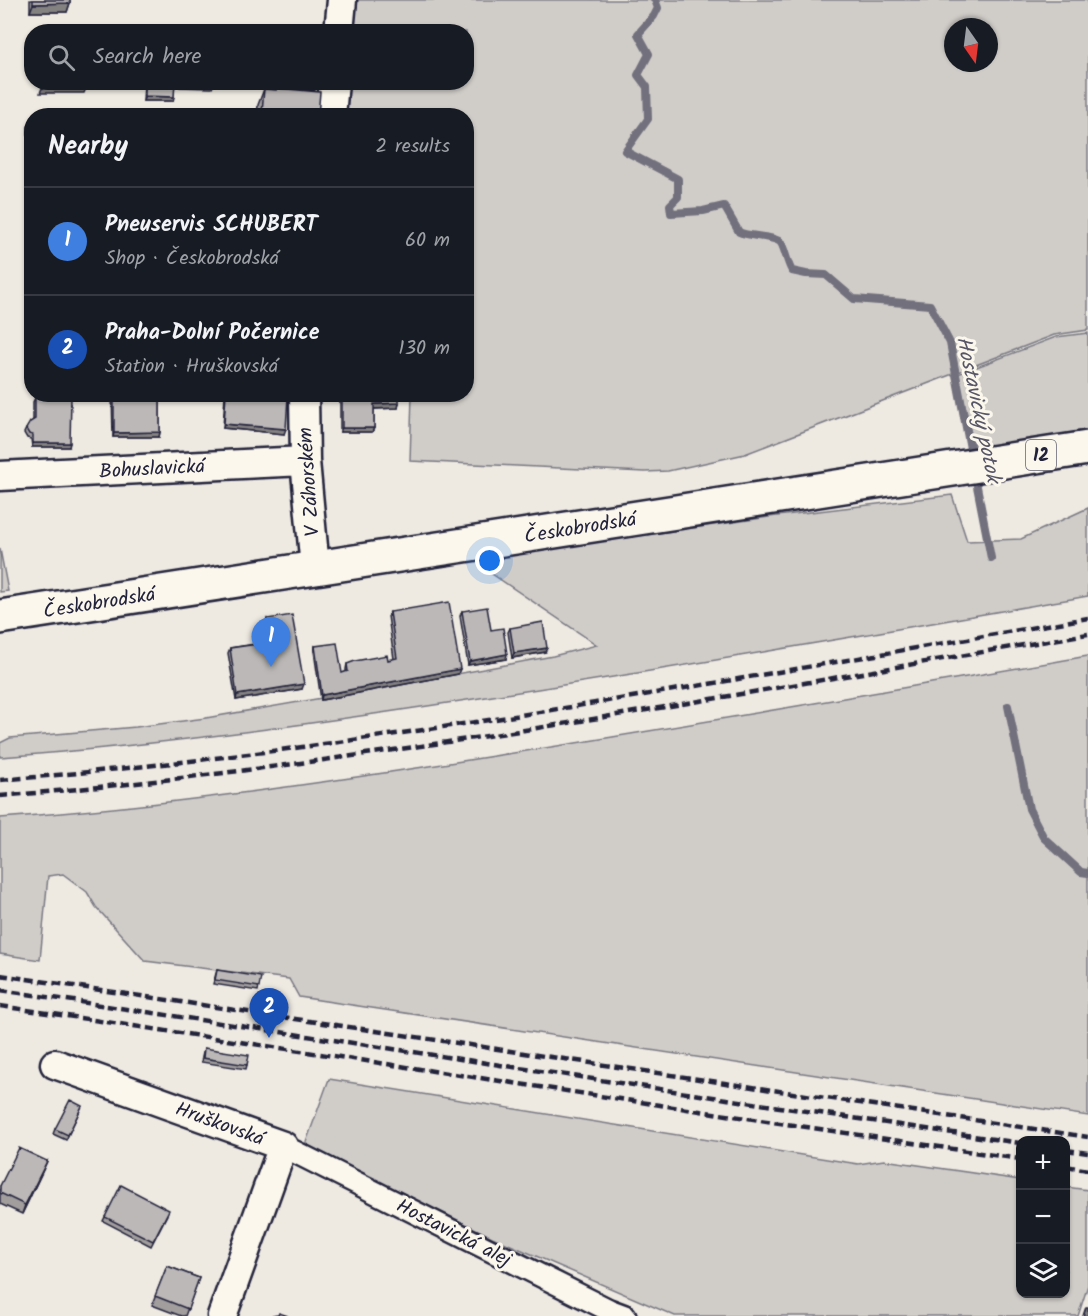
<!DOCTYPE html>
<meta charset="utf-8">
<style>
body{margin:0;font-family:Kalam,sans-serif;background:#20242c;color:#f1f3f6}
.controls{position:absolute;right:18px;bottom:18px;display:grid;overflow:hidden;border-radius:12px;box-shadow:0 2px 4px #0004}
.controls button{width:54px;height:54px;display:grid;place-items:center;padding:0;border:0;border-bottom:2px solid #363941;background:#171b24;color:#f1f3f6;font:30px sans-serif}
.compass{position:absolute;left:944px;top:18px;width:54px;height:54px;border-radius:50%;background:#171b24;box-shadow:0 2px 4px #0004;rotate:166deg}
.you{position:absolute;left:490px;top:561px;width:21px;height:21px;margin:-15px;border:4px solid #fff;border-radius:50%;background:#1a73e8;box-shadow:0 0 0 9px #1a73e833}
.badge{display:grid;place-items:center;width:39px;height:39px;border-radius:50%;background:#0f766e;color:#fff;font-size:20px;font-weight:700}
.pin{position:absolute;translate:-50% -50px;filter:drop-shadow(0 2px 3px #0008)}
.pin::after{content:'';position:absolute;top:32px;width:21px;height:18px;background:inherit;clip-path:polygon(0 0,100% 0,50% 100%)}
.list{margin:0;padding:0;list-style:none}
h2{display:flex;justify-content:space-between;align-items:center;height:78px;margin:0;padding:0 24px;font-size:26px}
h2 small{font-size:20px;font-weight:400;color:#9ea1a6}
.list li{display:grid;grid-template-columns:39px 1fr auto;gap:18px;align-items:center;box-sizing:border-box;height:108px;padding:0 24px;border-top:2px solid #363941}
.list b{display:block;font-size:22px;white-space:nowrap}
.list p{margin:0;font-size:20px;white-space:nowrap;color:#9ea1a6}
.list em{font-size:20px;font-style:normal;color:#9ea1a6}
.icon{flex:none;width:33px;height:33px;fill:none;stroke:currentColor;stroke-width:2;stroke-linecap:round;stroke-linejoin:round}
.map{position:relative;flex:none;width:1088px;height:1316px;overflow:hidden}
.search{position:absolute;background:#171b24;box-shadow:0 2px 4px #0004;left:24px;top:24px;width:450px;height:66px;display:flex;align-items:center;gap:15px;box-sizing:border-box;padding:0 21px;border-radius:24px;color:#9ea1a6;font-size:22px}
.panel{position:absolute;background:#171b24;box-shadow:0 2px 4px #0004;left:24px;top:108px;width:450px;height:294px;border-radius:24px}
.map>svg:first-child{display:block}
.green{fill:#d0cdc9;stroke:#797882;stroke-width:1.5;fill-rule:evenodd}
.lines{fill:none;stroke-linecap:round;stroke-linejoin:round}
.stream{stroke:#716f7c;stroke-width:8}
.pedestrian-casing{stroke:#22223b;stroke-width:26}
.minor-casing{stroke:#22223b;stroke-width:33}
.primary-casing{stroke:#22223b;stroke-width:38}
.pedestrian{stroke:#fbf7ec;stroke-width:21}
.minor{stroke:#fbf7ec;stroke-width:28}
.primary{stroke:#fbf7ec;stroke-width:33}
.rail{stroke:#22223b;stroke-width:4.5;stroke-dasharray:9 4.5;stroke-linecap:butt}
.wall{fill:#a29e9e;stroke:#22223b;stroke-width:1.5}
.shaded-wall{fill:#848181;stroke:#22223b;stroke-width:1.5}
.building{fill:#bcb8b8;stroke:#22223b;stroke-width:1.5}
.labels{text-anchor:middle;stroke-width:6;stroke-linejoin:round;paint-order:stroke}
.shield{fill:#fbf7ec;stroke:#636270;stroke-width:1.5}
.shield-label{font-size:18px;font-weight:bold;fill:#22223b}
.street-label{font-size:20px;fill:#22223b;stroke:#fbf7ec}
.water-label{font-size:21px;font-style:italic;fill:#575666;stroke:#fbf7ec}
</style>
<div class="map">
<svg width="1088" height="1316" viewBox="0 0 1088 1316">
<rect width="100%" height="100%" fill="#eeeae2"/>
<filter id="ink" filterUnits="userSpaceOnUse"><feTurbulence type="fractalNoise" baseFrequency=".0167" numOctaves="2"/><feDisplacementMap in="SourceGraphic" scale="12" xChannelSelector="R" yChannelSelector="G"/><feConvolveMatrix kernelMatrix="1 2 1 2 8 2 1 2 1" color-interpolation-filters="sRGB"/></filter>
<g filter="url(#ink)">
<path class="green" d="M 342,0 L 1088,0 L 1088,330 L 1054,335 L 745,454 L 668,471 L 645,472 L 410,461 L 412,395 L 466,394 L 466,116 L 334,116 L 336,83 L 466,82 L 466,32 L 340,31 ZM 953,27 L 989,27 L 989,63 L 953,63 Z
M 1088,333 L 1088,443 L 977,461 L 958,374 L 1056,337 Z
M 952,495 L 967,541 L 1021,539 L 1088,508 L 1088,596 C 892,630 696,665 499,695 C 333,721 167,745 0,757 L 0,743 L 10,738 L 136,727 L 206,718 L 414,682 L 553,656 L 597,645 L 486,570 L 507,555 L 769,517 Z
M 0,549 L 8,591 L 0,592 Z
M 1088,656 L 1088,1116 L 299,997 L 289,979 L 145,961 L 96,907 L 87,892 L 63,874 L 48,876 L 40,960 L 0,954 L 0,818 C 165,806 330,782 494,756 C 692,725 890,690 1088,656 Z
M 329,1079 L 858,1164 L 884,1160 L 1020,1180 L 1020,1294 L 1066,1294 L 1066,1187 L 1088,1190 L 1088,1285 L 1078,1316 L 675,1316 L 492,1237 L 305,1145 Z"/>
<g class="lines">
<path class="stream" d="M 655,0 L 658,8 L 654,16 L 638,34 L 649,54 L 638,75 L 647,87 L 648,119 L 625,151 L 678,179 L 678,197 L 670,205 L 671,213 L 703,211 L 724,206 L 739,232 C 749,237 777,236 781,243 C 785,249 787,263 792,271 L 806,274 L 826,275 L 854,299 L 930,305 L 950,343 L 972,459
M 974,471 L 991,558
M 1008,706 L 1029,809 L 1044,838 L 1081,872 L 1088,873"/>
<g class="pedestrian-casing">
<path id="pedestrian" d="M 283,1146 L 609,1310 L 625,1316"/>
</g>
<g class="minor-casing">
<path id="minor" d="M 339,32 L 342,0
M 331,116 L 334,82
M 304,394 L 305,461 L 315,568
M 0,476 L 305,461
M 55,1064 L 283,1146 L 222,1316"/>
</g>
<g class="primary-casing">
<path id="primary" d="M 0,617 L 1088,448"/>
</g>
<use href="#pedestrian" class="pedestrian"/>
<use href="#minor" class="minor"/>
<use href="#primary" class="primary"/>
<path class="rail" d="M 0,780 C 366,750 727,680 1088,618
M 0,796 C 366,766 727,695 1088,634
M 0,975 L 1088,1137
M 0,990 L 1020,1143
M 0,1006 L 1020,1159
M 1066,1150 L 1088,1153
M 1066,1166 L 1088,1170"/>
</g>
<path class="wall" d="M 30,0 L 70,0 L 70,3 L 67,12 L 30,12 Z
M 144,82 L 175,82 L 173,101 L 143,101 Z
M 276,82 L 290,82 L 290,88 L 318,116 L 257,116 L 258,105 L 264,89 L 272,89 L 273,84 L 275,84 Z
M 30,123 L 32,165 L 28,165 L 28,127 Z
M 112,394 L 160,394 L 160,432 L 159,437 L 113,437 Z
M 225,394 L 269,394 L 284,434 L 223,428 Z
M 340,394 L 399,394 L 398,408 L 374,409 L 374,428 L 372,432 L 340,432 Z
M 35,398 L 69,447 L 32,447 L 31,439 L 27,438 L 24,433 L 26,429 L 33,420 L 33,402 Z
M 462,611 L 491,630 L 506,659 L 468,665 L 460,616 Z
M 390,612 L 458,674 L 321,700 L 314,651 L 315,646 L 342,673 L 346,672 L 346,669 L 347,664 L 394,659 L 388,616 Z
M 267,619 L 302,689 L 236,700 L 228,653 L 230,648 L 268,642 L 265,624 Z
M 510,628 L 545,652 L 512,658 L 508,632 Z
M 217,970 L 259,987 L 258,991 L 213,984 Z
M 204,1048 L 247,1065 L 246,1069 L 201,1062 Z
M 82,1106 L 66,1140 L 53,1134 L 55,1129 Z
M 47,1161 L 43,1170 L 22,1214 L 0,1204 L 0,1186 Z
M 167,1215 L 151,1246 L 103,1221 L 105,1217 Z
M 167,1266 L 199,1278 L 185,1316 L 181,1316 L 152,1305 Z"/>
<path class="shaded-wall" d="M 70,3 L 67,12 L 30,12 L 33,4 Z
M 235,82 L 271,82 L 269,86 Z
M 181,83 L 214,84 L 212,88 L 180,87 Z
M 42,88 L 86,88 L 84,93 L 40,93 Z
M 145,96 L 174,97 L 173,101 L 143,101 Z
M 262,112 L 270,113 L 269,116 L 261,116 Z
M 29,160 L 32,160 L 32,165 L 28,165 Z
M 399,403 L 398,408 L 372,409 L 374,404 Z
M 224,424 L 286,429 L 284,434 L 223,428 Z
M 342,428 L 374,428 L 372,432 L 340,432 Z
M 160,432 L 159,437 L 113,437 L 114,433 Z
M 33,443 L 70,443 L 69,447 L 32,447 Z
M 547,648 L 545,652 L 512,658 L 514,653 Z
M 507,654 L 506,659 L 468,665 L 470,661 Z
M 460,669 L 458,674 L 321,700 L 322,695 Z
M 304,684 L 302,689 L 236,700 L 237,695 Z
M 47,1161 L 43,1170 L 22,1214 L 25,1205 Z
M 1086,1307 L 1088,1307 L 1088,1316 L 1083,1316 Z"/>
<path class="building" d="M 33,0 L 70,0 L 70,3 L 33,4 Z
M 238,27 L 253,29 L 252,32 L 238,32 Z
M 42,82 L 86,82 L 86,88 L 42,88 Z
M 145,82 L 175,82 L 174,97 L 145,96 Z
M 181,82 L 214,82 L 214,84 Z
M 276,82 L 290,82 L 290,88 L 315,90 L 315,91 L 276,88 L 276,90 L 273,89 L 273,84 L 276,84 Z
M 276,88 L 320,92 L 318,116 L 269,116 L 270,113 L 262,112 L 264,89 L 276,90 Z
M 30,123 L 32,123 L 32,160 L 29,160 Z
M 114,394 L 160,394 L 160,432 L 114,433 Z
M 226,394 L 269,394 L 288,396 L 286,429 L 224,424 Z
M 342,394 L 399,394 L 399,403 L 374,404 L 374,428 L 342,428 Z
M 35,398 L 71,398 L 70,443 L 33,443 L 33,435 L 29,434 L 26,429 L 30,422 L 35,419 Z
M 449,602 L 460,669 L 322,695 L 315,646 L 337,643 L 342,673 L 348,671 L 347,664 L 355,661 L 387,655 L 388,660 L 397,658 L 390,612 Z
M 487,607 L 491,630 L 503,628 L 507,654 L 470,661 L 462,611 Z
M 292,615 L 304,684 L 237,695 L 230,648 L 271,642 L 267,619 Z
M 543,622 L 547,648 L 514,653 L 510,628 Z
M 217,970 L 261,977 L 259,987 L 215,980 Z
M 204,1048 L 249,1055 L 247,1065 L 203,1058 Z
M 70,1100 L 82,1106 L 68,1135 L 55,1129 Z
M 19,1148 L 47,1161 L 25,1205 L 0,1193 L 0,1186 Z
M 121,1185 L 169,1210 L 153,1241 L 105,1217 Z
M 167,1266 L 199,1278 L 188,1309 L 155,1296 Z
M 279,1313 L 288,1316 L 272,1316 L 278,1315 Z"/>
</g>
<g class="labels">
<rect class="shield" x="1026" y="440" width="30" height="30" rx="4.5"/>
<g class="shield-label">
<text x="1041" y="461">12</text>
</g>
<g class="street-label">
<text transform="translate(152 468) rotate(-3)" y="7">Bohuslavická</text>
<text transform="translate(308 482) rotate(-94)" y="7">V Záhorském</text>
<text transform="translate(580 527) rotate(-9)" y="7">Českobrodská</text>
<text transform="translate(99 602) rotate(-9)" y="7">Českobrodská</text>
<text transform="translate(220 1123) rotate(20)" y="7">Hruškovská</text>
<text transform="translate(454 1232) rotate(27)" y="7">Hostavická alej</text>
</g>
<g class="water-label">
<text transform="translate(979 409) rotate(78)" y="7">Hostavický potok</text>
</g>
</g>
</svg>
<div class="controls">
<button>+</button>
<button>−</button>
<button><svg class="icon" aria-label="layers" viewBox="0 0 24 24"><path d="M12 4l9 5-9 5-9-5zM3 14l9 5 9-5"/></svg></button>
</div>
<svg class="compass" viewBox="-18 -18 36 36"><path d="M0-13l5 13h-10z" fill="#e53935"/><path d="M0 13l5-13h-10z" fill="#9ea1a6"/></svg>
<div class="you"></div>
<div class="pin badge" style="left:271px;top:667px;background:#3f7fe0">1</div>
<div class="pin badge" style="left:269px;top:1038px;background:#1a4fb4">2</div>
<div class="search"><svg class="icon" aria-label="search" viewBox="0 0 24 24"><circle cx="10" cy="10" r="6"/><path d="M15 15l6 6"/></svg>Search here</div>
<section class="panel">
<h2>Nearby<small>2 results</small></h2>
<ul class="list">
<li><span class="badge" style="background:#3f7fe0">1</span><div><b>Pneuservis SCHUBERT</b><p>Shop · Českobrodská</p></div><em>60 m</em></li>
<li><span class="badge" style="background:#1a4fb4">2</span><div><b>Praha-Dolní Počernice</b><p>Station · Hruškovská</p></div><em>130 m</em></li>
</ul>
</section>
</div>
